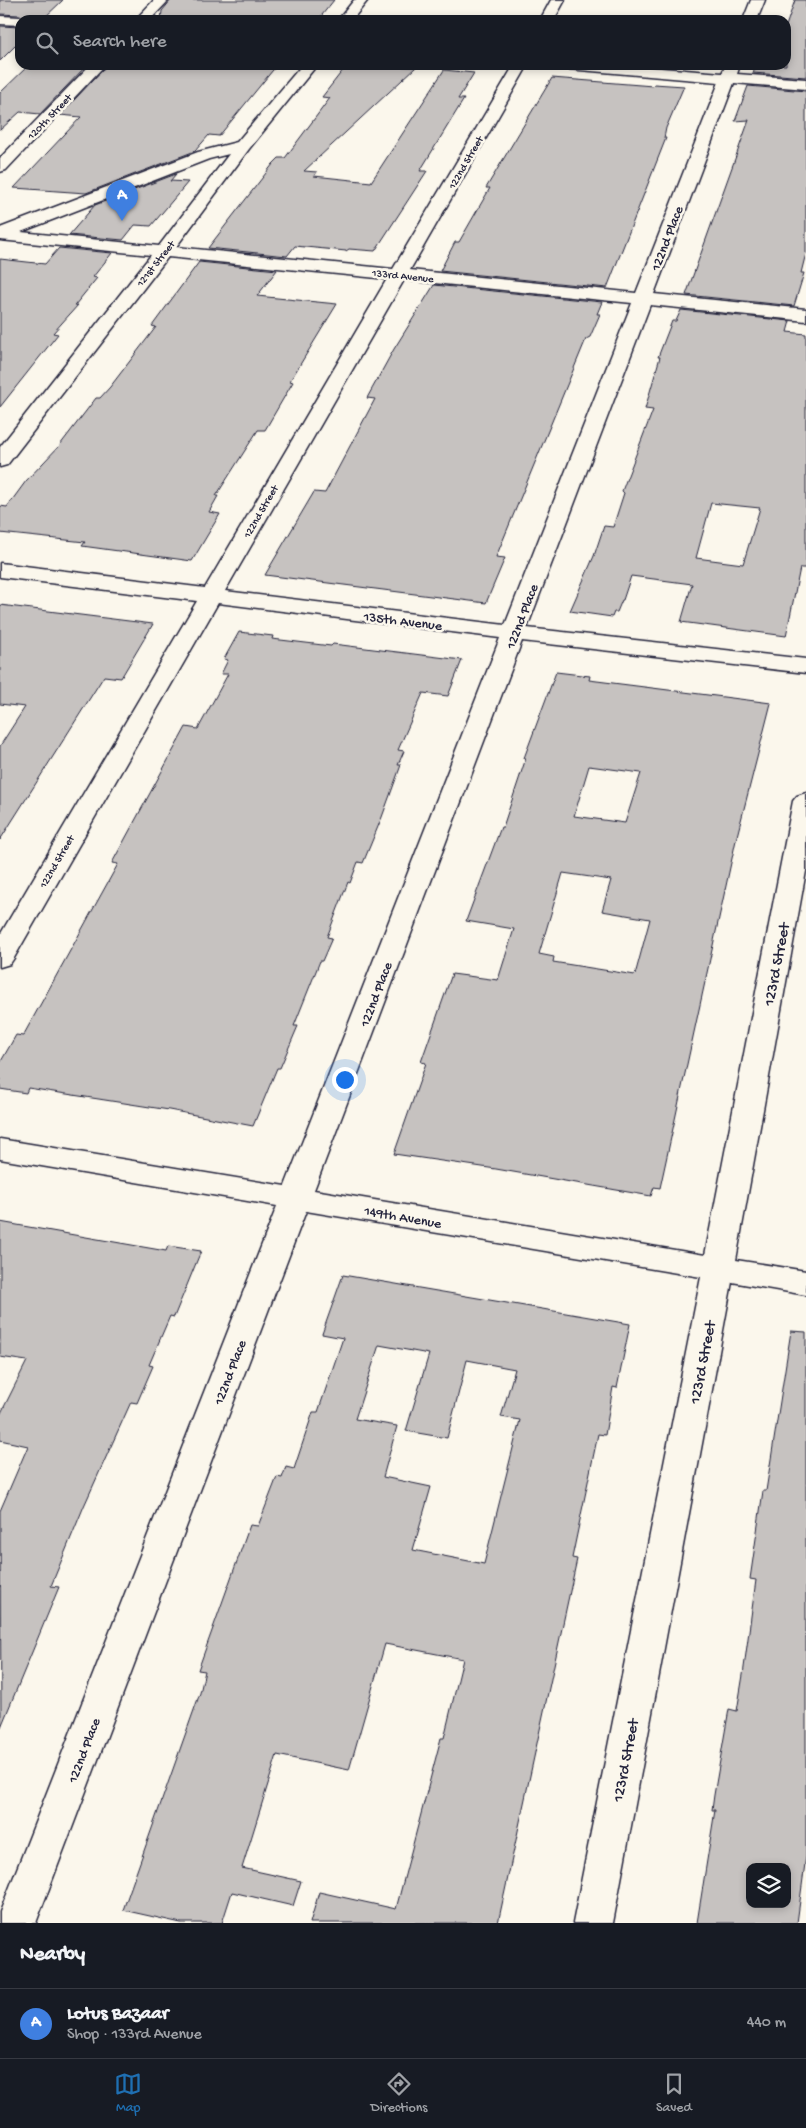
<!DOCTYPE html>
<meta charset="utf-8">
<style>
body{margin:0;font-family:"Gochi Hand",sans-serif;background:#20242c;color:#f1f3f6}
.controls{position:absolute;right:15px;bottom:15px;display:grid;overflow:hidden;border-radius:10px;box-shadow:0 2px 8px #0003}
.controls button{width:45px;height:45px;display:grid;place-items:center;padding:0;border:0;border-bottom:1px solid #363941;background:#171b24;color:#f1f3f6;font:25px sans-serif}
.you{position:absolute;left:344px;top:1079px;width:18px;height:18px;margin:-12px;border:4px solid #fff;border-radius:50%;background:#1a73e8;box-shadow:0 0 0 8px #1a73e833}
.badge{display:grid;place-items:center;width:32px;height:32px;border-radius:50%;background:#1f6fb2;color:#fff;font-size:16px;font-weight:700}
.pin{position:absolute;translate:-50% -41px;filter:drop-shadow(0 1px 2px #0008)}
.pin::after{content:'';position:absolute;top:26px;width:18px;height:15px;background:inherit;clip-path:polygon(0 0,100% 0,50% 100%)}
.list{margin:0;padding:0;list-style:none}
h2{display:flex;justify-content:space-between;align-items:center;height:65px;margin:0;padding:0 20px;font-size:21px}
h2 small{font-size:16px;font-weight:400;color:#9ea1a6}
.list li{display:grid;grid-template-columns:32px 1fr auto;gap:15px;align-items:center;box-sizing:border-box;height:70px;padding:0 20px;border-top:1px solid #363941}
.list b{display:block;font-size:19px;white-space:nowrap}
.list p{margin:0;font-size:16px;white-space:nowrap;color:#9ea1a6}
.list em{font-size:16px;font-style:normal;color:#9ea1a6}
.icon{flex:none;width:28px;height:28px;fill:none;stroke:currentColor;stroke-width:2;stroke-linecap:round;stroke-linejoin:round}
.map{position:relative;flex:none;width:806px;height:1923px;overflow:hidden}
.search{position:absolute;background:#171b24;box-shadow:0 2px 8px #0003;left:15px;right:15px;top:15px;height:55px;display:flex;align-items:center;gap:12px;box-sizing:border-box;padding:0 18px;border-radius:15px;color:#9ea1a6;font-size:19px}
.sheet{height:135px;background:#171b24}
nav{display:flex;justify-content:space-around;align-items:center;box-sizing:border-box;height:70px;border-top:1px solid #363941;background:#171b24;font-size:14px;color:#9ea1a6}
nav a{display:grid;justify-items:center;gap:2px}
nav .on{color:#1f6fb2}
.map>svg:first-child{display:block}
.building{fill:#c6c2c0;stroke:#22223b;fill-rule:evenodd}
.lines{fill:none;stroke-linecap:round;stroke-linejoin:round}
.street-casing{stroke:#22223b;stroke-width:3}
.street{fill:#fbf7ec;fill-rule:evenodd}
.labels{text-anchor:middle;stroke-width:5;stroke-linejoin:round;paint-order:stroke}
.far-street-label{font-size:11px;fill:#22223b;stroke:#fbf7ec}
.street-label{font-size:14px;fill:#22223b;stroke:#fbf7ec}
.near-street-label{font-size:16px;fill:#22223b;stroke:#fbf7ec}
</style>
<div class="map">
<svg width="806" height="1923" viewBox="0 0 806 1923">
<rect width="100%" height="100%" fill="#fbf7ec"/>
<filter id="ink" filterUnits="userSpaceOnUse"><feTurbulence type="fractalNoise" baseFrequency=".02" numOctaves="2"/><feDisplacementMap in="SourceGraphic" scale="10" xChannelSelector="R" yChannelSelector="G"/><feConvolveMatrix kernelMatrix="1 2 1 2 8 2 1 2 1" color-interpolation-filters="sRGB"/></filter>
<g filter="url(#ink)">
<path class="building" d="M 0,0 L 63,0 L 42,20 L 28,20 L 20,15 L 0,14 Z
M 171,0 L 334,0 L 318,20 L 161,19 L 162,11 Z
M 795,0 L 806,0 L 806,77 L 753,73 L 757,65 L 786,65 L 786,26 Z
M 0,26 L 20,27 L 20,41 L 0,61 Z
M 29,65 L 87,65 L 40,114 L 20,112 L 0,130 L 0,93 Z
M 107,65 L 277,65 L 219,136 L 209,135 L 195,151 L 86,193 L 14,188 L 81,117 L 60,115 Z
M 347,65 L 416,67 L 304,171 L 317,172 L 314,176 L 371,182 L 444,70 L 474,73 L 458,99 L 464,99 L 420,171 L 427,171 L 375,251 L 349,249 L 346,251 L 295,246 L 287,256 L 208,248 L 273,164 L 279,158 L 285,158 L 330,98 L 322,97 Z
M 552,78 L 653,86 L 654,84 L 684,86 L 666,128 L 664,138 L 666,138 L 607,288 L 440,271 L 455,242 L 459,242 L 490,188 L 486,188 Z
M 748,86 L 806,91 L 806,253 L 801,273 L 804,273 L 794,306 L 686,295 L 749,120 L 735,121 Z
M 176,174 L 170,181 L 188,182 L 151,226 L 135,225 L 123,240 L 69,235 L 95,205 Z
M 59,248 L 112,253 L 93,277 L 97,278 L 75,305 L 78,305 L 53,333 L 58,334 L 0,407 L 0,259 L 45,264 Z
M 199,262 L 277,270 L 257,296 L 337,304 L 290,381 L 293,382 L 265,430 L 258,430 L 216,496 L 218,496 L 209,512 L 220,514 L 192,561 L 82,546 L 85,542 L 0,533 L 0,506 L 7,507 L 26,481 L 60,445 L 96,398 L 100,398 L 110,387 L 156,327 L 152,326 Z
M 434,285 L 602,302 L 597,314 L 600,314 L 590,337 L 586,339 L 496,557 L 505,558 L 486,603 L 265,575 L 314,492 L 325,493 L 375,399 L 367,398 L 394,349 Z
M 681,310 L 790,321 L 787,332 L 806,334 L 806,568 L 800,568 L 786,636 L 681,622 L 692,584 L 631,576 L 623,600 L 622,600 L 617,612 L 614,612 L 612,617 L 570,611 L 594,556 L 604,526 L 613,527 L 624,493 L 622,491 L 653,410 L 645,409 L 660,357 L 658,357 L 672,321 L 676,321 ZM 711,503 L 760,508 L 743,564 L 696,558 Z
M 0,605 L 153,624 L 121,678 L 104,676 L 0,840 L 0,746 L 25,707 L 0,704 Z
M 239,632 L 273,636 L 272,639 L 331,646 L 333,644 L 462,660 L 448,696 L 423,693 L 398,750 L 404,751 L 398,765 L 401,765 L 382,817 L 363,863 L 358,862 L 350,883 L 348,882 L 327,937 L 332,938 L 322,961 L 320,961 L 294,1026 L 298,1026 L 280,1068 L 277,1068 L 253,1126 L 169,1110 L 28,1088 L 26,1093 L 0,1089 L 0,1063 L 16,1035 L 23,1036 L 118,864 L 112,863 L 186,727 L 198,729 L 228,674 L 221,674 L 228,660 L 224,659 Z
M 556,672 L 590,676 L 589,680 L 771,703 L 736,840 L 660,1188 L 654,1187 L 651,1196 L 496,1169 L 394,1154 L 426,1063 L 421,1062 L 452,974 L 498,980 L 514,929 L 466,921 L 501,827 L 503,827 L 526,758 L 524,758 ZM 589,766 L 641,773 L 625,823 L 574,816 ZM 563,873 L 611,880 L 602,911 L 650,919 L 635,975 L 553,962 L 554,957 L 539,954 Z
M 0,1222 L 166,1251 L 168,1246 L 201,1251 L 174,1317 L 170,1316 L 149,1365 L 153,1366 L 137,1403 L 131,1402 L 84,1506 L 51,1586 L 59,1587 L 1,1727 L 0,1511 L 28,1446 L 0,1440 L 0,1415 L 27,1361 L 0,1357 Z
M 343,1275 L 630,1324 L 617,1388 L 613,1387 L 605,1435 L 598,1434 L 572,1558 L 577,1559 L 498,1923 L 310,1923 L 319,1892 L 396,1909 L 441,1738 L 444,1738 L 463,1659 L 385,1644 L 349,1770 L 277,1755 L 242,1868 L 301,1881 L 293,1906 L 232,1892 L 222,1923 L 181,1923 L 123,1910 L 200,1693 L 205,1671 L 198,1670 L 250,1525 L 258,1526 L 277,1477 L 282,1478 L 286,1467 L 294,1469 L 313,1412 L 318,1412 L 343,1338 L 322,1334 ZM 379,1345 L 429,1354 L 406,1431 L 447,1438 L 467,1360 L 515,1369 L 501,1417 L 520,1420 L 484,1564 L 413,1550 L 431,1487 L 383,1477 L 397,1426 L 355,1419 Z
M 791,1331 L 806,1332 L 806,1856 L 797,1923 L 697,1923 L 715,1810 L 712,1810 L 714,1795 L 729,1709 L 737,1711 L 743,1675 L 756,1580 L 750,1579 L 763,1491 L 766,1491 ZM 750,1867 L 787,1867 L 787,1904 L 750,1904 Z"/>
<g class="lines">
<g class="street-casing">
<path id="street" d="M 154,0 L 169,0 L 150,20 L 135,20 Z
M 354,0 L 368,0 L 352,20 L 338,20 Z
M 551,0 L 565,0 L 554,20 L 540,20 Z
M 751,0 L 765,0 L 757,20 L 743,20 Z
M 0,16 L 20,17 L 26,20 L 20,20 L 20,25 L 0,24 Z
M 90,65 L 105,65 L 6,170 L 0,172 L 0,158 Z
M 302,65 L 317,65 L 249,149 L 176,247 L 393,269 L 514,65 L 528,65 L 410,270 L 636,293 L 719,82 L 568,69 L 563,68 L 561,65 L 624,65 L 722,73 L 726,65 L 740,65 L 737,74 L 806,79 L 806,89 L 734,83 L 654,294 L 806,309 L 806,321 L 650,305 L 527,628 L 806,659 L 806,673 L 522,641 L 314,1190 L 705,1255 L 793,801 L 797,796 L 806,793 L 806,871 L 736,1260 L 806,1271 L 806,1295 L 732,1282 L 613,1923 L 573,1923 L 701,1277 L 306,1211 L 36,1923 L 0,1923 L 0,1912 L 277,1206 L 0,1159 L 0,1139 L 285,1186 L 500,638 L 218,603 L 14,958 L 10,964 L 0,967 L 0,935 L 197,601 L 0,577 L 0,563 L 205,588 L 387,279 L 168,257 L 7,465 L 0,467 L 0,447 L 151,255 L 0,240 L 0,228 L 198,152 L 237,142 ZM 229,154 L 159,246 L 21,232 L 209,159 ZM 404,280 L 632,303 L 505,625 L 225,591 Z"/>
</g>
<use href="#street" class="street"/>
</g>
</g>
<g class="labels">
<g class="far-street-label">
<text transform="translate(49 116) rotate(-46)" y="4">120th Street</text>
<text transform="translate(465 162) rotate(-60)" y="4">122nd Street</text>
<text transform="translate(155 263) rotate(-52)" y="4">121st Street</text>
<text transform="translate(403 275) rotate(6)" y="4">133rd Avenue</text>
<text transform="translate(260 511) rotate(-60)" y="4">122nd Street</text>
<text transform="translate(56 861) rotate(-60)" y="4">122nd Street</text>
</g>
<g class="street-label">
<text transform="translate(666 238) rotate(-69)" y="5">122nd Place</text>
<text transform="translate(521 616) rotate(-69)" y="5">122nd Place</text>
<text transform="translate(403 620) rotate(7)" y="5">135th Avenue</text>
<text transform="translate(375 994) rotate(-69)" y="5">122nd Place</text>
<text transform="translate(403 1216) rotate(10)" y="5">149th Avenue</text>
<text transform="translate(229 1372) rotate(-69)" y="5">122nd Place</text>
<text transform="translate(83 1750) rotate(-69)" y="5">122nd Place</text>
</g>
<g class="near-street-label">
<text transform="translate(775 964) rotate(-79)" y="6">123rd Street</text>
<text transform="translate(701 1362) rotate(-79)" y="6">123rd Street</text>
<text transform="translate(624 1760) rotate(-79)" y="6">123rd Street</text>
</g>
</g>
</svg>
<div class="controls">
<button><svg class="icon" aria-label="layers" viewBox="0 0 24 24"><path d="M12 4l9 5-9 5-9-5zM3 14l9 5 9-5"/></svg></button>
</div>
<div class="you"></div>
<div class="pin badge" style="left:122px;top:221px;background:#3f7fe0">A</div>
<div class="search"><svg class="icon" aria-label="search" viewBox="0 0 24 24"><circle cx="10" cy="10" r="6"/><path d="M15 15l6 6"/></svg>Search here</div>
</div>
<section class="sheet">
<h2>Nearby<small></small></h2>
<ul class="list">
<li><span class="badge" style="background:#3f7fe0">A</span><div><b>Lotus Bazaar</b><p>Shop · 133rd Avenue</p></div><em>440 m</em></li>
</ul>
</section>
<nav>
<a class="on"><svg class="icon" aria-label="map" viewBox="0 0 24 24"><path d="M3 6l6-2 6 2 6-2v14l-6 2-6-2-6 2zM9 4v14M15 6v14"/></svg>Map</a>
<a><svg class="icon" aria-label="directions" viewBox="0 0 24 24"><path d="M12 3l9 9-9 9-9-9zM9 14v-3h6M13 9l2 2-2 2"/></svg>Directions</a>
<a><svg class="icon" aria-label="saved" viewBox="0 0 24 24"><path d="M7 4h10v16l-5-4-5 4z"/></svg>Saved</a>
</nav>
